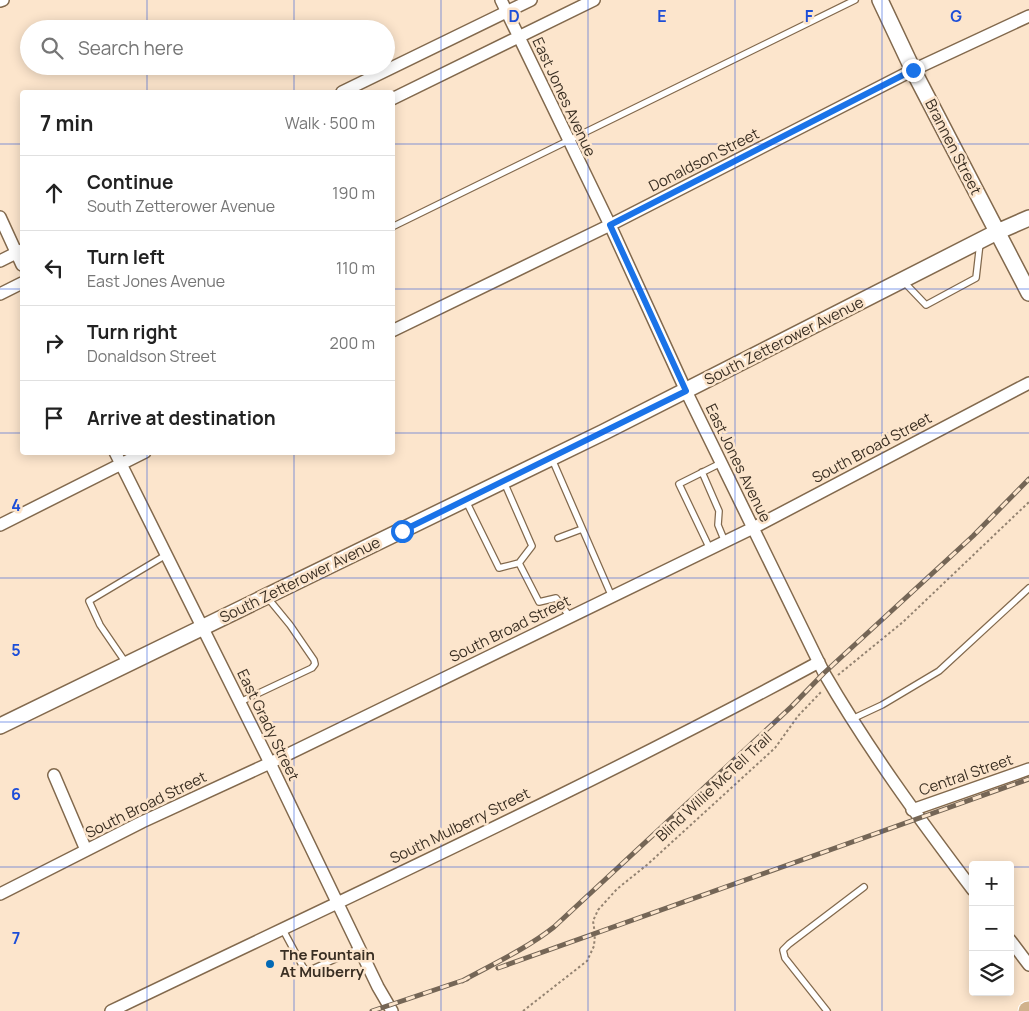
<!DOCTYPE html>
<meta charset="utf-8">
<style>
body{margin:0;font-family:Manrope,sans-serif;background:#f6f6f6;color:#222}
.controls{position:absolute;right:15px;bottom:15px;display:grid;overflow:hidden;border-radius:5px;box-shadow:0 2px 12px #0003}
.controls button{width:45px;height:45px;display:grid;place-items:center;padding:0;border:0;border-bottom:1px solid #e0e0e0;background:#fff;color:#222;font:25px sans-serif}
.stop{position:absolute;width:15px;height:15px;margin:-11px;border:4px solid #1a73e8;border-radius:50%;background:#fff}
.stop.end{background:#1a73e8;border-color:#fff;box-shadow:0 1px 5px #0008}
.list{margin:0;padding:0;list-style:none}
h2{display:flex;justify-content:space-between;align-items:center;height:65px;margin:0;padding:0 20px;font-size:21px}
h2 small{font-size:16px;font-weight:400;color:#767676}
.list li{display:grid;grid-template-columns:32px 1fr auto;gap:15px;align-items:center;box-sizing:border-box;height:75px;padding:0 20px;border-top:1px solid #e0e0e0}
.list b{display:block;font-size:19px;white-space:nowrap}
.list p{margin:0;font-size:16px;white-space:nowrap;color:#767676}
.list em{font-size:16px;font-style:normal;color:#767676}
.icon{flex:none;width:28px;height:28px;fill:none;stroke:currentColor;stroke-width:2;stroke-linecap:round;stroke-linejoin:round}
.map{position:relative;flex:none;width:1029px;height:1011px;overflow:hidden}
.search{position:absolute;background:#fff;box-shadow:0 2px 12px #0003;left:20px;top:20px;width:375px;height:55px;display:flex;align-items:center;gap:12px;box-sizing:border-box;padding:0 18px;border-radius:28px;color:#767676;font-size:19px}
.panel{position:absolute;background:#fff;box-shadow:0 2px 12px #0003;left:20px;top:90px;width:375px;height:365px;border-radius:5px}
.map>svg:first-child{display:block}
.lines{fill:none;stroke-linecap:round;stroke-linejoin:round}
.service-casing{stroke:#82694d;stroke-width:8}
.minor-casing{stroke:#82694d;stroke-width:14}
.tertiary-casing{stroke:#82694d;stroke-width:18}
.primary-casing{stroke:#fff;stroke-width:21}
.path{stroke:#948371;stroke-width:2;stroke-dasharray:2.5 2.5;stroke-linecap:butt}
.service{stroke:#fff;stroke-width:5.5}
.minor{stroke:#fff;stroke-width:11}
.tertiary{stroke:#fff;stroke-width:15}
.primary{stroke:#d1b28c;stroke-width:19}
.rail-casing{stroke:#756656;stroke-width:5}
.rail{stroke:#fce5cc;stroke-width:3;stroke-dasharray:9;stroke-linecap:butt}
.route{stroke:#1a73e8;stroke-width:6}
.grid{fill:none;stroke:#1d4ed8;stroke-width:1;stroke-opacity:0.55}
.poi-dot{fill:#0369b5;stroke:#fce5cc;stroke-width:2}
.labels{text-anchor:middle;stroke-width:5;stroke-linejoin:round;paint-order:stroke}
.street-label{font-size:15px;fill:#3a2f23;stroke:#fce5cc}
.poi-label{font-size:15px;font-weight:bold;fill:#3a2f23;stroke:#fce5cc;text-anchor:start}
.grid-label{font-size:16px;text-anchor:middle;font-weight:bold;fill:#1d4ed8;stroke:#fce5cc;stroke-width:5;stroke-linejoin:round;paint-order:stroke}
</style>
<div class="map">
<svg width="1029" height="1011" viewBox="0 0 1029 1011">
<rect width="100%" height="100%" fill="#fce5cc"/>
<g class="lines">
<g class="service-casing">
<path id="service" d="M 392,227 L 855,0
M 904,282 L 926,305 L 976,278 L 980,243
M 552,459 L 612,597
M 702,472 L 719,511 L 718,525 L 725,542
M 504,482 L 532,546 L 519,563
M 466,501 L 499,568 L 519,563 L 539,602 L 556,598 L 570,617
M 558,538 L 582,529
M 710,549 L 679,484 L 721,463
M 126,663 L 100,625 L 89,601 L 166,555
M 240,702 L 312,668 L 315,664 L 314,660 L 290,625 L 267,597
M 852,719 L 882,705 L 939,671 L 1029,588
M 282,928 L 303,967 L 308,971 L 360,948
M 827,1011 L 785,958 L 783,950 L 789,944 L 864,887"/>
</g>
<g class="minor-casing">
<path id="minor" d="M 501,0 L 610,225 L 686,391 L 824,673 C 868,749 920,820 973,890
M 0,1 L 3,0
M 342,92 L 531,0
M 392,99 L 594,0
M 0,217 L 22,265
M 0,261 L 22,250
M 0,294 L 22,283
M 392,331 L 610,225 L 913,70 L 1029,16
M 115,452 L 270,763 L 378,987 L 392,1011
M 0,525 L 145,452
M 54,775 L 86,850
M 912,810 L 1029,769
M 0,894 L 142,822 L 270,763 L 753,528 L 1029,383
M 1010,940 L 1029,965
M 111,1011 C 348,897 588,787 819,662"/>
</g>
<g class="tertiary-casing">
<path id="tertiary" d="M 880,0 L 913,70 L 1029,293
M 0,726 L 604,432 L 997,232 L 1029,218"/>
</g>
<g class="primary-casing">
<path id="primary" d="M 1028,1011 L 1029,1011"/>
</g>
<path class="path" d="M 838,675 L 903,622 L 1029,502
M 523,1011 L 587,961 L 594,946 L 595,934 L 593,921 L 598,910 L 617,889 L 648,864 L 775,748 L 798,716 L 822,691"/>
<use href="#service" class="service"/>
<use href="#minor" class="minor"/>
<use href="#tertiary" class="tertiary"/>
<use href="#primary" class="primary"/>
<g class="rail-casing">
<path id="rail" d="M 498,968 L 1029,779
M 462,981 C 493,964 526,949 554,927 L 791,707 L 824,673 L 973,536 L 1029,479
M 372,1011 L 467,979"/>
</g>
<use href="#rail" class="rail"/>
</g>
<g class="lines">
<path class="route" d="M 402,531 L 686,391 L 610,225 L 913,70"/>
</g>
<path class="grid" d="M 147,0 L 147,29M 294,0 L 294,29M 441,0 L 441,1011M 588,0 L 588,1011M 735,0 L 735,1011M 882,0 L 882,1011M 147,66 L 147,92M 294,66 L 294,92M 0,144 L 22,144M 392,144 L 1029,144M 0,289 L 22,289M 392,289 L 1029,289M 0,433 L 22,433M 392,433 L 1029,433M 147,452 L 147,1011M 294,452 L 294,1011M 0,578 L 1029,578M 0,722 L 1029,722M 0,867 L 973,867M 1010,867 L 1029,867"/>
<circle class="poi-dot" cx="270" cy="964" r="5"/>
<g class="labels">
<g class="street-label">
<text transform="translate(564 97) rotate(65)" y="5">East Jones Avenue</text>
<text transform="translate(953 147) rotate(63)" y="5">Brannen Street</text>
<text transform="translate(704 160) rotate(-27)" y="5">Donaldson Street</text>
<text transform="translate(784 341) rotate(-27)" y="5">South Zetterower Avenue</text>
<text transform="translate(872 448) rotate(-28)" y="5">South Broad Street</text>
<text transform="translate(738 463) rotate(64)" y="5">East Jones Avenue</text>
<text transform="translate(300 580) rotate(-26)" y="5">South Zetterower Avenue</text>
<text transform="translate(510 629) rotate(-26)" y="5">South Broad Street</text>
<text transform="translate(268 725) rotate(64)" y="5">East Grady Street</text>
<text transform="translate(966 775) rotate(-19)" y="5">Central Street</text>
<text transform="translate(714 787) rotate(-43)" y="5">Blind Willie McTell Trail</text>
<text transform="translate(146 805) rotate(-26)" y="5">South Broad Street</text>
<text transform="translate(460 826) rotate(-26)" y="5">South Mulberry Street</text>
</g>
<g class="poi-label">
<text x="280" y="960">The Fountain<tspan x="280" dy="17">At Mulberry</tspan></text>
</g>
</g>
<g class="grid-label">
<text x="514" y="22">D</text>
<text x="662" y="22">E</text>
<text x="809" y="22">F</text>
<text x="956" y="22">G</text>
<text x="16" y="511">4</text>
<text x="16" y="656">5</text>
<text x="16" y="800">6</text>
<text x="16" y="944">7</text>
</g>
</svg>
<div class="controls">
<button>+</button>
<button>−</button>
<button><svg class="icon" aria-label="layers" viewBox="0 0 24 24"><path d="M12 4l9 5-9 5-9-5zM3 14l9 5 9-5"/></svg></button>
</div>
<div class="stop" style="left:402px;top:531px"></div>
<div class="stop end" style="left:913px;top:70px"></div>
<div class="search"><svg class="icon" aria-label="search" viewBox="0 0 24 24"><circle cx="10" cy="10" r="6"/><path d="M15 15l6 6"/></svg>Search here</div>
<section class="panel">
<h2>7 min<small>Walk · 500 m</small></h2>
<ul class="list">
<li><svg class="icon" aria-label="ahead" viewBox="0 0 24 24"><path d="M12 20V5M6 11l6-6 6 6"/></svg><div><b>Continue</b><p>South Zetterower Avenue</p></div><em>190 m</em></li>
<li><svg class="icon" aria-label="left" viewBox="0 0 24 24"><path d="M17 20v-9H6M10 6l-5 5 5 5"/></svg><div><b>Turn left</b><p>East Jones Avenue</p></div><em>110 m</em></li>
<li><svg class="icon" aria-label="right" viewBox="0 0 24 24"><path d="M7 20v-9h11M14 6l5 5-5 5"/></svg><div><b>Turn right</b><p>Donaldson Street</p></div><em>200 m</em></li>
<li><svg class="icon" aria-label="arrive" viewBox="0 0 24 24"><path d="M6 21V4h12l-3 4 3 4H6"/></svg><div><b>Arrive at destination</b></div></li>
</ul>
</section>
</div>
